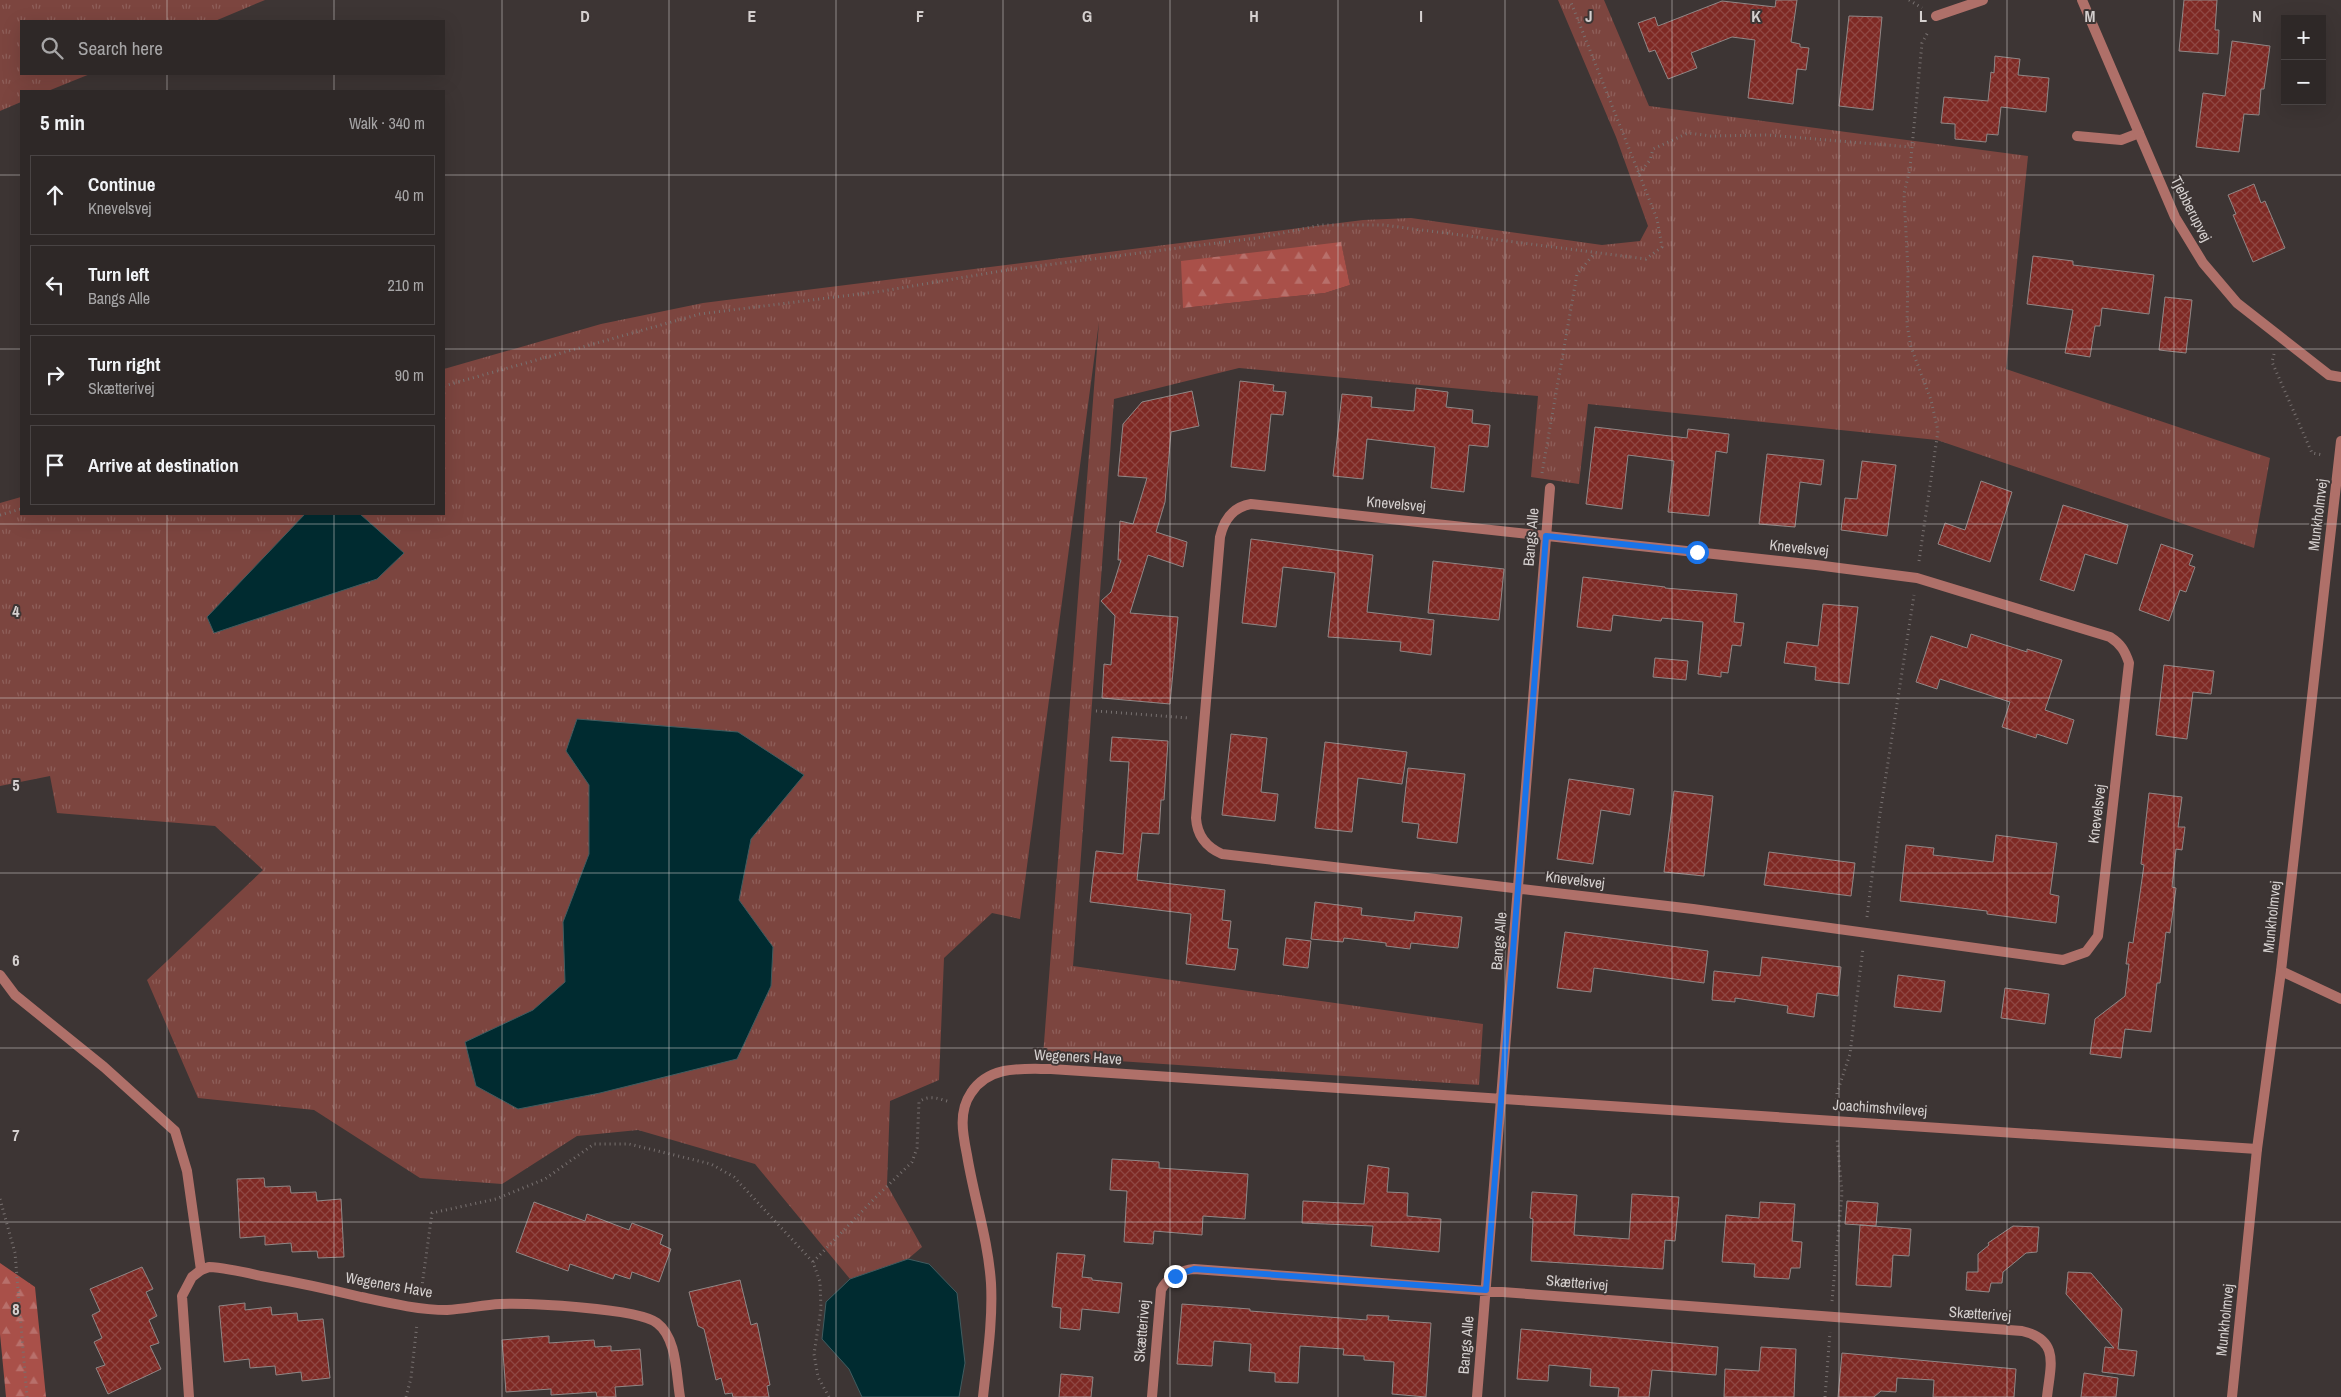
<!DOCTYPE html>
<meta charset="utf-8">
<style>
body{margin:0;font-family:"Archivo Narrow",sans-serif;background:#3a3433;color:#f1f3f6}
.controls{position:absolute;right:15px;top:15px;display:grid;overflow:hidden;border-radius:0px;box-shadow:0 5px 20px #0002}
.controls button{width:45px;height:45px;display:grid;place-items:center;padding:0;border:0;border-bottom:1px solid #494444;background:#2e2827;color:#f1f3f6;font:25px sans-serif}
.stop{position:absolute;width:15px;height:15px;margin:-11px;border:4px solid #1a73e8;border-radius:50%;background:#fff}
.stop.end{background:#1a73e8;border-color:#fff;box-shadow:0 1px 5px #0008}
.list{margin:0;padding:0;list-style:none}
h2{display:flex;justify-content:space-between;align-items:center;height:65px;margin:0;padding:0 20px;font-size:21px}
h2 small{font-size:16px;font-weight:400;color:#a7a6a7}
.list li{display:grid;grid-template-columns:32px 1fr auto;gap:15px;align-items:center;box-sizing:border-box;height:80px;margin:0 10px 10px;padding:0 10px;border:1px solid #494444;border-radius:0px}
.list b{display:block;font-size:19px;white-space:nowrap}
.list p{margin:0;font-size:16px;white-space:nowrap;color:#a7a6a7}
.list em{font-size:16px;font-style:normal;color:#a7a6a7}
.icon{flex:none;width:28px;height:28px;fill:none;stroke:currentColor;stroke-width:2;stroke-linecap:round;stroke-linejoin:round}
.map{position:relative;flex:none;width:2341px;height:1397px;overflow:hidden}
.search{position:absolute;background:#2e2827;box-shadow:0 5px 20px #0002;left:20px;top:20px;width:425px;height:55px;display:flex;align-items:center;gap:12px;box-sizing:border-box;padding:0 18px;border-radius:0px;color:#a7a6a7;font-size:19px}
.panel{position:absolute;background:#2e2827;box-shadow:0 5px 20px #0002;left:20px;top:90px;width:425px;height:425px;border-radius:0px}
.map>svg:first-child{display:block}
.grass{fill:url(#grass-tufts);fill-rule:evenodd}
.forest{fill:url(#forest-firs)}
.water{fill:#002b30;stroke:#405c60}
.building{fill:url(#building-cross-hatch);stroke:#908786}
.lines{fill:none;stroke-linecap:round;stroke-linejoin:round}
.path{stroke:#787170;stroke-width:3;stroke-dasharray:1 4;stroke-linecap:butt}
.service{stroke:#af7069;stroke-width:10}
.minor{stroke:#af7069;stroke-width:10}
.tertiary{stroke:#af7069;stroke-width:10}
.route{stroke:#1a73e8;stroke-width:6}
.grid{fill:none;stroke:#d5d0cf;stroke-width:1;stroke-opacity:0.55}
.labels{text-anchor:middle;stroke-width:4;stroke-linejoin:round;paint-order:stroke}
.street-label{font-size:15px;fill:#d5d0cf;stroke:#3d3534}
.grid-label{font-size:16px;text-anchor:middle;font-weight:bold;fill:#d5d0cf;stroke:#3d3534;stroke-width:4;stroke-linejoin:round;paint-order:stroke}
</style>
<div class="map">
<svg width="2341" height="1397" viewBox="0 0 2341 1397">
<defs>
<pattern id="grass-tufts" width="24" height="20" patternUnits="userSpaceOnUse" patternTransform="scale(1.25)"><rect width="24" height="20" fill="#7c453f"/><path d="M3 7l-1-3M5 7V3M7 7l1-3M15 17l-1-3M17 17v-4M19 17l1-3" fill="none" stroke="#8e5f5a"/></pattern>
<pattern id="forest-firs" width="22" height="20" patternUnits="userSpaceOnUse" patternTransform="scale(1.25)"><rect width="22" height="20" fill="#a95049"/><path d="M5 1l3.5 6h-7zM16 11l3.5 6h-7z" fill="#b8706b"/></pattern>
<pattern id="building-cross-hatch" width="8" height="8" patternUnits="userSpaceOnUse" patternTransform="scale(1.25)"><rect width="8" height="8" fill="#7e2924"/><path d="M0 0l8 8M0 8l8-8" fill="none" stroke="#8f4743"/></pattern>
</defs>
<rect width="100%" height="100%" fill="#3d3534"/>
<path class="grass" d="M 0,0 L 265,0 L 215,21 L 21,21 L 21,74 L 90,74 L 48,91 L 21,91 L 21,102 L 0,111 Z
M 1558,0 L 1604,0 L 1649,106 L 2028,156 L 2006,369 L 2270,458 L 2254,548 L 1937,440 L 1588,404 L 1579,484 L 1531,477 L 1538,396 L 1239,368 L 1114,399 L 1073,966 L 1483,1024 L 1479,1085 L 1043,1056 L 1099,322 L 1020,919 L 992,913 L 944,958 L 939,1080 L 890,1101 L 887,1185 L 922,1247 L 908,1259 L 850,1279 L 755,1164 L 638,1130 L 577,1136 L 502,1184 L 420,1178 L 314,1110 L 198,1098 L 147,980 L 263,870 L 215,826 L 57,813 L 50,776 L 0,786 L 0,503 L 21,497 L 21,514 L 444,514 L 444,369 L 601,324 L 703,303 L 1363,220 L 1411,218 L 1602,245 L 1640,241 L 1648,226 L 1616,137 ZM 1341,243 L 1350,285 L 1325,293 L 1183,308 Z"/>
<path class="forest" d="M 1341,242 L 1350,285 L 1325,293 L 1183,308 L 1181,261 Z
M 0,1263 L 35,1287 L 46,1397 L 6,1397 L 0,1334 Z"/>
<path class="water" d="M 305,514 L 360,514 L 404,553 L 377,579 L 214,633 L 207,617 Z
M 577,719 L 738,732 L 804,775 L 751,839 L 739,900 L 773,947 L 771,986 L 737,1059 L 600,1093 L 518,1109 L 476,1086 L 465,1042 L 533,1010 L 565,982 L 563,922 L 589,854 L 589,785 L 566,751 Z
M 908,1259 L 929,1264 L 957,1293 L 965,1363 L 959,1397 L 862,1397 L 849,1369 L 822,1339 L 826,1302 L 850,1279 Z"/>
<path class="building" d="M 1776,0 L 1797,0 L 1791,42 L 1800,44 L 1800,47 L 1809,48 L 1806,70 L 1797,69 L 1793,104 L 1748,98 L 1755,40 L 1732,37 L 1691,53 L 1697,68 L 1668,79 L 1655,50 L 1649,52 L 1638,23 L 1655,17 L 1658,26 L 1722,1 L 1775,7 Z
M 2184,0 L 2217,0 L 2215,30 L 2219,30 L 2218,54 L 2179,51 Z
M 1849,16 L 1882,17 L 1873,110 L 1839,106 Z
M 2232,41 L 2270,46 L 2264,89 L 2261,89 L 2259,115 L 2244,114 L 2239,152 L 2196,147 L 2203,93 L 2225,96 Z
M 1995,56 L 2020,59 L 2018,75 L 2049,78 L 2046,112 L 2001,107 L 1998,135 L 1987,134 L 1986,142 L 1955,139 L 1955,124 L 1941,123 L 1944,97 L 1988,101 L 1991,72 L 1994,73 Z
M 2254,184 L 2261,203 L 2265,201 L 2285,248 L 2253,262 L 2233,215 L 2236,214 L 2228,195 Z
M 2033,256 L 2073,261 L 2073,265 L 2154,275 L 2149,314 L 2102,308 L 2100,326 L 2095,326 L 2090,357 L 2065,353 L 2073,310 L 2027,304 Z
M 2165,297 L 2192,300 L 2186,353 L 2159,350 Z
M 1240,381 L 1274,385 L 1273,391 L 1286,392 L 1283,415 L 1271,414 L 1265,471 L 1231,467 Z
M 1416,388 L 1448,392 L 1446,407 L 1473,410 L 1472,423 L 1490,425 L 1488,447 L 1469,445 L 1464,492 L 1431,488 L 1435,447 L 1367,439 L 1363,479 L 1333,476 L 1342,394 L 1372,397 L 1371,407 L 1414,411 Z
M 1192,391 L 1199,426 L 1171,432 L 1165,502 L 1156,532 L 1187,542 L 1183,567 L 1148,555 L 1130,613 L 1178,617 L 1170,704 L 1102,698 L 1104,664 L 1111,665 L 1115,616 L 1101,601 L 1111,592 L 1121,560 L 1118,560 L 1120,521 L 1133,524 L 1147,478 L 1118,476 L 1123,424 L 1142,402 Z
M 1595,427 L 1687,438 L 1688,429 L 1729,434 L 1727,453 L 1716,451 L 1709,516 L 1668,512 L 1674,461 L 1628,455 L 1622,509 L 1586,504 Z
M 1767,454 L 1824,460 L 1821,485 L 1800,482 L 1795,527 L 1759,524 Z
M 1862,461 L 1896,465 L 1887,536 L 1841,530 L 1845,498 L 1857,499 Z
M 1981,481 L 2012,492 L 1990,562 L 1938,544 L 1945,523 L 1965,530 Z
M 2063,505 L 2128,525 L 2117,564 L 2085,554 L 2074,591 L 2040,580 Z
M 1251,539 L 1373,555 L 1367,612 L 1434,620 L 1431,655 L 1400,651 L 1401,642 L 1328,637 L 1335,573 L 1283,567 L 1276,627 L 1242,623 Z
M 2161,544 L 2193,555 L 2189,565 L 2195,567 L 2186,592 L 2180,590 L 2169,621 L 2139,610 Z
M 1433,561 L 1504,569 L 1499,620 L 1428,613 Z
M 1583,577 L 1665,587 L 1665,588 L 1737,594 L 1734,622 L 1744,623 L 1741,646 L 1732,645 L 1728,673 L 1721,672 L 1721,677 L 1698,674 L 1703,622 L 1662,618 L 1661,621 L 1613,615 L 1611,631 L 1577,627 Z
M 1823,604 L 1858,607 L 1849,684 L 1815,680 L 1816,667 L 1784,663 L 1787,642 L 1818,646 Z
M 1971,634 L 2027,652 L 2027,649 L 2062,660 L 2045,710 L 2074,720 L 2067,744 L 2037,734 L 2036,738 L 2002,727 L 2010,702 L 1940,679 L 1937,689 L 1916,682 L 1931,636 L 1967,648 Z
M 1655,658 L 1688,661 L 1686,680 L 1653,677 Z
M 2164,665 L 2214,671 L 2211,694 L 2193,692 L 2187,739 L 2156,735 Z
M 1231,734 L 1267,738 L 1261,792 L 1278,794 L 1275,821 L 1222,815 Z
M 1112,737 L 1168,741 L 1164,800 L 1161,800 L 1159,834 L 1142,833 L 1137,880 L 1225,890 L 1222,920 L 1231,921 L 1228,948 L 1238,949 L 1235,970 L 1186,964 L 1191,914 L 1090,902 L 1096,851 L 1123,854 L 1129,762 L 1110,761 Z
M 1325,742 L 1407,752 L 1402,784 L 1358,778 L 1352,832 L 1315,828 Z
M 1408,768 L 1465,774 L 1457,843 L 1417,838 L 1419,824 L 1402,822 Z
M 1569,779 L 1634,789 L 1630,815 L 1601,810 L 1593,864 L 1557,859 Z
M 1674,791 L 1713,796 L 1704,876 L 1664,872 Z
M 2149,793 L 2182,797 L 2178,827 L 2185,827 L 2182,850 L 2176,849 L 2172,887 L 2176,888 L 2170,933 L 2166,932 L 2160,983 L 2157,983 L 2151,1032 L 2125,1029 L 2121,1058 L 2090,1054 L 2095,1019 L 2125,996 L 2129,964 L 2126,964 L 2129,942 L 2133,943 L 2144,865 L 2141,864 Z
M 1996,835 L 2057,843 L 2050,894 L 2059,896 L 2056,923 L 1987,914 L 1987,911 L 1900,901 L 1906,845 L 1934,848 L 1933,855 L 1993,862 Z
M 1769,852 L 1855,863 L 1851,896 L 1764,885 Z
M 1315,902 L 1362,908 L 1361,915 L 1414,921 L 1415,912 L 1462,917 L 1458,948 L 1411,943 L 1410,949 L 1386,946 L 1386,943 L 1344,938 L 1343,942 L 1311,939 Z
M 1565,932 L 1708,951 L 1704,983 L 1594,968 L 1591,992 L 1557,988 Z
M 1286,938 L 1311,941 L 1308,968 L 1283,965 Z
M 1762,957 L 1841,967 L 1838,996 L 1817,993 L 1814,1017 L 1787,1013 L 1788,1006 L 1735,998 L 1735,1002 L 1712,1000 L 1714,971 L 1760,976 Z
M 1898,975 L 1945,981 L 1941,1012 L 1894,1007 Z
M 2005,988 L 2049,994 L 2045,1024 L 2001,1018 Z
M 1112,1159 L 1159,1162 L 1159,1168 L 1248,1174 L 1245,1219 L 1203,1216 L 1202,1235 L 1154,1231 L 1153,1244 L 1124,1242 L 1127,1191 L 1110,1190 Z
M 1368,1165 L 1389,1168 L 1387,1192 L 1408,1193 L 1407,1216 L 1441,1219 L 1439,1252 L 1371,1246 L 1373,1226 L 1302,1223 L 1303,1201 L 1364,1204 Z
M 264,1178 L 265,1187 L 290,1186 L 291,1193 L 316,1192 L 317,1201 L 341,1199 L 344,1257 L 318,1258 L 317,1251 L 292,1252 L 291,1243 L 265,1245 L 265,1236 L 240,1238 L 237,1179 Z
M 1532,1192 L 1577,1195 L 1574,1235 L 1629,1239 L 1632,1194 L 1679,1197 L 1675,1241 L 1665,1240 L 1663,1269 L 1531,1261 L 1533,1219 L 1530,1218 Z
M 1847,1201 L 1878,1203 L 1876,1226 L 1845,1224 Z
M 534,1202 L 585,1221 L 587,1214 L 629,1230 L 632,1223 L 663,1235 L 660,1244 L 671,1249 L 659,1282 L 632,1272 L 630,1279 L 615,1274 L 613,1279 L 570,1264 L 568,1271 L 516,1252 Z
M 1760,1202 L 1795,1204 L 1792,1241 L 1802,1242 L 1800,1268 L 1791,1268 L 1789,1279 L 1754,1277 L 1755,1264 L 1722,1262 L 1726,1215 L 1759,1218 Z
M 1860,1225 L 1911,1229 L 1909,1256 L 1893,1255 L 1891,1287 L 1856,1285 Z
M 2013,1226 L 2039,1227 L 2037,1252 L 2026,1253 L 2003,1272 L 2002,1283 L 1991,1283 L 1989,1292 L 1966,1290 L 1967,1272 L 1978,1272 L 1978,1254 L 1989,1245 L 1988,1243 Z
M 1057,1253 L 1085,1255 L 1082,1277 L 1092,1278 L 1092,1280 L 1122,1283 L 1119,1313 L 1082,1309 L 1080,1330 L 1060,1328 L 1061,1308 L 1052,1307 Z
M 142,1267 L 153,1289 L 146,1292 L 157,1316 L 149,1320 L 159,1343 L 150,1346 L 161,1369 L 108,1394 L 96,1368 L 105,1365 L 94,1342 L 102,1338 L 92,1315 L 100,1311 L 90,1289 Z
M 2068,1272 L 2091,1273 L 2122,1309 L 2118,1349 L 2137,1351 L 2134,1376 L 2102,1372 L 2105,1347 L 2114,1348 L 2066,1294 Z
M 740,1280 L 751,1325 L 757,1323 L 770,1385 L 767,1386 L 769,1397 L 733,1397 L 732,1393 L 725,1394 L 721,1378 L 716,1380 L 704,1329 L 698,1326 L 689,1292 Z
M 245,1303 L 245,1310 L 271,1307 L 272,1315 L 297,1313 L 298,1321 L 323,1319 L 330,1378 L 302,1381 L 301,1372 L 276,1375 L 275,1366 L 250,1368 L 249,1359 L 224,1362 L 219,1306 Z
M 1182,1304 L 1250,1309 L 1250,1311 L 1367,1320 L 1367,1315 L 1389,1316 L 1388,1320 L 1431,1323 L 1426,1397 L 1392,1394 L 1394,1362 L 1364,1360 L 1364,1356 L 1343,1355 L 1344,1349 L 1300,1346 L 1298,1383 L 1275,1382 L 1275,1373 L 1249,1371 L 1251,1344 L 1214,1341 L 1212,1366 L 1177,1364 Z
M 1521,1329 L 1718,1347 L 1716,1375 L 1652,1370 L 1649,1397 L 1618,1397 L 1619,1388 L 1590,1386 L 1591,1369 L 1549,1365 L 1548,1381 L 1517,1379 Z
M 549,1336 L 549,1343 L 594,1340 L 595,1347 L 611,1346 L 611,1351 L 640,1349 L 643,1385 L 615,1387 L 616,1397 L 597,1397 L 596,1392 L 551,1395 L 551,1389 L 506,1392 L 502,1340 Z
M 1761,1347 L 1796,1349 L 1794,1397 L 1724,1397 L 1725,1369 L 1759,1371 Z
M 1842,1353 L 2016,1369 L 2014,1397 L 1933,1397 L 1934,1380 L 1897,1378 L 1896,1392 L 1881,1391 L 1874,1397 L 1838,1397 Z
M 2084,1373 L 2118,1378 L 2116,1397 L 2081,1397 Z
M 1061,1374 L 1093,1377 L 1091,1397 L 1059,1397 Z"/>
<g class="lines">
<path class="path" d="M 1909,0 L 1922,8
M 1639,174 L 1650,160 L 1653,149 L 1688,133 L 1711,136 L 1768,135 L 1910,147
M 2274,354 L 2272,362 L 2312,453 L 2323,455
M 444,386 L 700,314 L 883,291 L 1007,270 L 1264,237 L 1320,225 L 1383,225 L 1646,259 L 1662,247 L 1657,219 L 1570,0
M 1542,473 L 1577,274 L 1594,254
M 0,515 L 21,509
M 1919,561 L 1938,431 L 1931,400 L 1911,347 L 1907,325 L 1908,271 L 1904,194 L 1910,168 L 1922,43 L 1928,32
M 1096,711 L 1189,718
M 1867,917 L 1879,820 L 1914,595
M 1837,1104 L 1837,1093 L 1850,1054 L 1863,948
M 0,1199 L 15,1253 L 27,1397
M 421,1293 L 432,1213 L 496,1199 L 545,1179 L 594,1144 L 629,1144 L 711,1164 L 734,1177 L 813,1262
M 1832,1301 L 1842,1193 L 1837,1138
M 406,1397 L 411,1378 L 417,1324
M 829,1397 L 818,1377 L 814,1354 L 821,1309 L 820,1282 L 813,1262 L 873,1200 L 912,1162 L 917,1148 L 919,1102 C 929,1094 940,1099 950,1102
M 1825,1397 L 1830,1332"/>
<path class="service" d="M 2077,136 L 2121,140 L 2139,133
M 0,975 L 15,995 L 104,1067 L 175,1131 L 187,1171 L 201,1270"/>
<path class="minor" d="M 2082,0 L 2175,217 L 2203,263 L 2237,303 L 2329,375 L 2341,377
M 1936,16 L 1983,0
M 1251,504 L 1816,565 L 1917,578 L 2110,637 C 2121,644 2125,651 2129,663 L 2098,936 L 2086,952 L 2063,960 L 1693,909 L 1222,854 C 1206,847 1197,835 1196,818 L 1220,537 C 1224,519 1233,507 1251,504 Z
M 2281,971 L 2341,999
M 189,1397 L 182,1296 L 192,1277 L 201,1270 L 209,1267 C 227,1268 244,1272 261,1276 C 295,1282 328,1289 361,1297 C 389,1303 419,1310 447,1310 C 465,1309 483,1305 500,1304 C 527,1303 638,1308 657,1323 C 677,1338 676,1374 680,1397
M 983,1397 C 987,1359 993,1321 991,1283 C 988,1239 974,1198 967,1155 C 963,1135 958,1112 971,1093 C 989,1065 1022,1069 1051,1069 L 2257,1149
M 1152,1397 L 1161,1290 C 1167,1278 1181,1270 1194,1269 L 2022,1331 C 2061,1340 2050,1367 2047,1397
M 1477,1397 L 1550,488"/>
<path class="tertiary" d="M 2232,1397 L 2257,1149 L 2281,971 L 2341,441"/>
</g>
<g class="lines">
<path class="route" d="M 1175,1276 L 1194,1269 L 1486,1290 L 1546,536 L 1697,552"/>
</g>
<path class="grid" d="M 167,0 L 167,21M 334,0 L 334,21M 502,0 L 502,1397M 669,0 L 669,1397M 836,0 L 836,1397M 1003,0 L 1003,1397M 1170,0 L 1170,1397M 1338,0 L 1338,1397M 1505,0 L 1505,1397M 1672,0 L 1672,1397M 1839,0 L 1839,1397M 2007,0 L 2007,1397M 2174,0 L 2174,1397M 167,74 L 167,91M 334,74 L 334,91M 0,175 L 21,175M 444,175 L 2341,175M 0,349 L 21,349M 444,349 L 2341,349M 167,514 L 167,1397M 334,514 L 334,1397M 0,524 L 2341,524M 0,698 L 2341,698M 0,873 L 2341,873M 0,1048 L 2341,1048M 0,1222 L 2341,1222"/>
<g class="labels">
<g class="street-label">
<text transform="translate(2191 209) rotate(63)" y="5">Tjebberupvej</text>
<text transform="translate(1396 504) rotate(5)" y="5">Knevelsvej</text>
<text transform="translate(2318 515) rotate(-83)" y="5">Munkholmvej</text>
<text transform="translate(1531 537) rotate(-85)" y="5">Bangs Alle</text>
<text transform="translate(1799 548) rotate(6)" y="5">Knevelsvej</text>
<text transform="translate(2097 814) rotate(-83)" y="5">Knevelsvej</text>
<text transform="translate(1575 880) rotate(7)" y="5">Knevelsvej</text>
<text transform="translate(2272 917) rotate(-84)" y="5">Munkholmvej</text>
<text transform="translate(1499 941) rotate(-85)" y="5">Bangs Alle</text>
<text transform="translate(1078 1057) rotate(3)" y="5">Wegeners Have</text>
<text transform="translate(1880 1108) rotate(4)" y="5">Joachimshvilevej</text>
<text transform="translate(1577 1283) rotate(5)" y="5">Skætterivej</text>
<text transform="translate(389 1285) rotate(10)" y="5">Wegeners Have</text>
<text transform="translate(1980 1314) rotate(4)" y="5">Skætterivej</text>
<text transform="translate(2225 1320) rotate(-84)" y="5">Munkholmvej</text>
<text transform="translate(1142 1331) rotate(-85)" y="5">Skætterivej</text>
<text transform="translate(1466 1345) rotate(-85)" y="5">Bangs Alle</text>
</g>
</g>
<g class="grid-label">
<text x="585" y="22">D</text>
<text x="752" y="22">E</text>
<text x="920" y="22">F</text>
<text x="1087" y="22">G</text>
<text x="1254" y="22">H</text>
<text x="1421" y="22">I</text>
<text x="1589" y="22">J</text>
<text x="1756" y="22">K</text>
<text x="1923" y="22">L</text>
<text x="2090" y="22">M</text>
<text x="2257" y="22">N</text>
<text x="16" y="617">4</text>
<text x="16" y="791">5</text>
<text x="16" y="966">6</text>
<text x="16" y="1141">7</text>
<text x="16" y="1315">8</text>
</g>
</svg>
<div class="controls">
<button>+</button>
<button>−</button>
</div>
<div class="stop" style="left:1697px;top:552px"></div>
<div class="stop end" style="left:1175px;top:1276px"></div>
<div class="search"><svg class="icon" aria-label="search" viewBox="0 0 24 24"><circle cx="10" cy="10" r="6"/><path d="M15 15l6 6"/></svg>Search here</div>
<section class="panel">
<h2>5 min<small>Walk · 340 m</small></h2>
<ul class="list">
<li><svg class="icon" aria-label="ahead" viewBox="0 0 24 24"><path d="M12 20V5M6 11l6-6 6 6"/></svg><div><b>Continue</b><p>Knevelsvej</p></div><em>40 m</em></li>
<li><svg class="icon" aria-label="left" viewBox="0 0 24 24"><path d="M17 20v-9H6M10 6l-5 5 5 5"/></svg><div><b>Turn left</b><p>Bangs Alle</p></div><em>210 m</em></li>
<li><svg class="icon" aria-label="right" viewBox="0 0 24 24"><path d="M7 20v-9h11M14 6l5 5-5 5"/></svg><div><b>Turn right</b><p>Skætterivej</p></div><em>90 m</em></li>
<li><svg class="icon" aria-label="arrive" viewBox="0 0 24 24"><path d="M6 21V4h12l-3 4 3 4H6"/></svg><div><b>Arrive at destination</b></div></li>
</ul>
</section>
</div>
